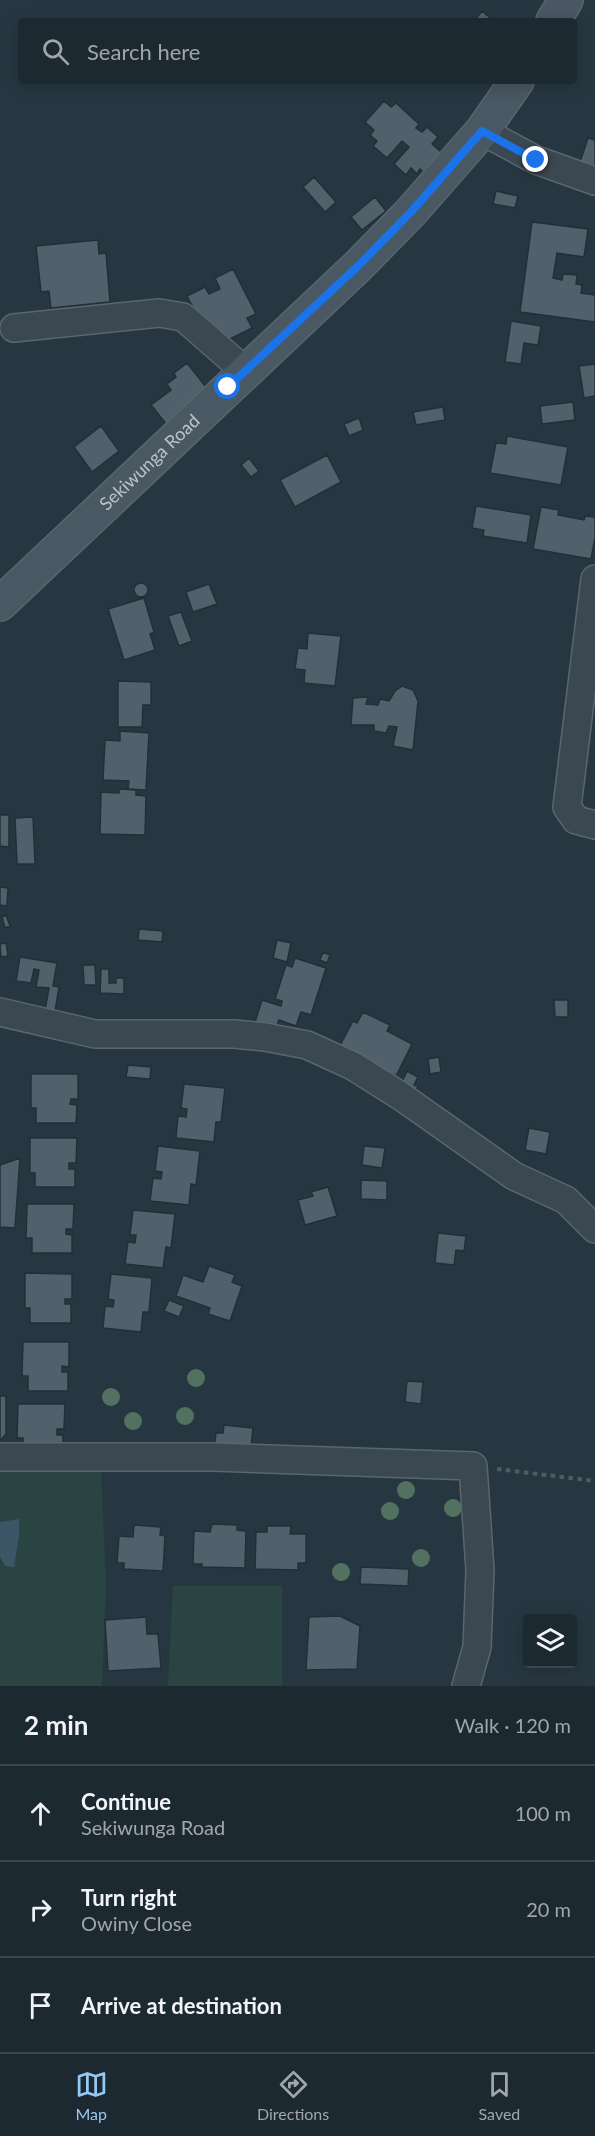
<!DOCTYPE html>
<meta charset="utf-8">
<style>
body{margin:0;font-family:Lato,sans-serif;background:#2a353d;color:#f1f3f6}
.controls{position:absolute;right:18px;bottom:18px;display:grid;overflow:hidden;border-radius:6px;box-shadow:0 3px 15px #0003}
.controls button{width:54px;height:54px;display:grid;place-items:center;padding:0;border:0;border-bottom:2px solid #3b454d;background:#1d2931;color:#f1f3f6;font:30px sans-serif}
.stop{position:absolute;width:18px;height:18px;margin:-14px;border:4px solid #1a73e8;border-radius:50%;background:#fff}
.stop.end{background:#1a73e8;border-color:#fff;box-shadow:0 2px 6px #0008}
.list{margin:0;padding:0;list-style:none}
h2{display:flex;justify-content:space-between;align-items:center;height:78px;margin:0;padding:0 24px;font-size:26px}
h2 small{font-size:20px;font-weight:400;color:#a0a6ab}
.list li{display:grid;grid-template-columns:39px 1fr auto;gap:18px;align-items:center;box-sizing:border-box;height:96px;padding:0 24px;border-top:2px solid #3b454d}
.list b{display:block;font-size:22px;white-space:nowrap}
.list p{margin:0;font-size:20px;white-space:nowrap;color:#a0a6ab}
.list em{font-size:20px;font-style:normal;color:#a0a6ab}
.icon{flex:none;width:33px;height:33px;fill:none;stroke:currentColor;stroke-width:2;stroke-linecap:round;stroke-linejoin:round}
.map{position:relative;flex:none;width:595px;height:1686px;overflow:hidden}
.search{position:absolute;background:#1d2931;box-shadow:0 3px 15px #0003;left:18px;right:18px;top:18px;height:66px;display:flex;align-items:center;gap:15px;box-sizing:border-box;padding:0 21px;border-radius:6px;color:#a0a6ab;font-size:22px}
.sheet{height:366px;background:#1d2931}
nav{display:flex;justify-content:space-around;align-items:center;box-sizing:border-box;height:84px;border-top:2px solid #3b454d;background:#1d2931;font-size:16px;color:#a0a6ab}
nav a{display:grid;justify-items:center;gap:3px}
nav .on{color:#94c9f5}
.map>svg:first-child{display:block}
.green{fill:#2a4442}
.water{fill:#3c5668}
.building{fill:#51616c;stroke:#222f38;stroke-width:1.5}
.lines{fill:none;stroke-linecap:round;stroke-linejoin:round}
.street-casing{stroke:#5a666e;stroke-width:30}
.secondary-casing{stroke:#5a666e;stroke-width:36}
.path{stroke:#4a605f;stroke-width:4;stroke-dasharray:4.5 4.5;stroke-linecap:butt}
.street{stroke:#3c4851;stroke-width:27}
.secondary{stroke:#4a5864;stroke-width:33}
.tree{fill:#537160}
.route{stroke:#1a73e8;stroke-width:8}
.labels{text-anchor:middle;stroke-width:6;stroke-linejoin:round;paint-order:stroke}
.street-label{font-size:18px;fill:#b9c3cb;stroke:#202d36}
</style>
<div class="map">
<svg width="595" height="1686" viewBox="0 0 595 1686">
<rect width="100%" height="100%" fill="#273741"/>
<path class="green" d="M 101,1468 L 106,1585 L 102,1686 L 0,1686 L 0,1557 L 5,1566 L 19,1536 L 19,1519 L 0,1522 L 0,1470 Z
M 173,1586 L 282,1586 L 282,1686 L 168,1686 Z"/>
<path class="water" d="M 19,1519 L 19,1536 L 14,1567 L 5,1566 L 0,1557 L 0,1522 Z"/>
<path class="building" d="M 482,11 L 494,21 L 474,21 Z
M 384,101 L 391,107 L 396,103 L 419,124 L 416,128 L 422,132 L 427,127 L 438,137 L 432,144 L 450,160 L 424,173 L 420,169 L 417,174 L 411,168 L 406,175 L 394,164 L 409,147 L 402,141 L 387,158 L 373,146 L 377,141 L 370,135 L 374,130 L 365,122 Z
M 588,138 L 595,140 L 595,167 L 580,162 Z
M 314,177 L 336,202 L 325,212 L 303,187 Z
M 496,191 L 518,196 L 515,208 L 493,204 Z
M 375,197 L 386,211 L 362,230 L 351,217 Z
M 532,222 L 588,229 L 584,257 L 557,253 L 553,278 L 562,280 L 563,274 L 577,275 L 576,284 L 582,285 L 581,293 L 595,295 L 595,322 L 520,312 Z
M 98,240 L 99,254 L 106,253 L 110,302 L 51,308 L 49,291 L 41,292 L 36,246 Z
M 233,269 L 256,314 L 247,318 L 252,328 L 214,347 L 187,296 L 205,287 L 209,294 L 220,289 L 215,278 Z
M 511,321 L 541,326 L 538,345 L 524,343 L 521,364 L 505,362 Z
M 187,363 L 210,392 L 167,425 L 151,405 L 171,390 L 167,384 L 176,377 L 174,373 Z
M 595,364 L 595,396 L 584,398 L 579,366 Z
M 573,402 L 575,420 L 542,424 L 540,406 Z
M 443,407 L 445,420 L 416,425 L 413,412 Z
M 359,418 L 363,430 L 349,436 L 344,424 Z
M 101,426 L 119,451 L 92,472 L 74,447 Z
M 507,436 L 568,447 L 561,485 L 490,473 L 496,443 L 506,444 Z
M 327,455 L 341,482 L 295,507 L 280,480 Z
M 249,458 L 259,471 L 251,477 L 241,465 Z
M 476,506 L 531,515 L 527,543 L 483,536 L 484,530 L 472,528 Z
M 541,507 L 559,510 L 558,515 L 584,520 L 585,516 L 595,517 L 595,538 L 591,559 L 533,549 Z
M134 590a7 7 0 1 1 14 0a7 7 0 1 1-14 0Z
M 209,584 L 217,604 L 193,612 L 186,592 Z
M 144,598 L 154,632 L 150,634 L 155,650 L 124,660 L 108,609 Z
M 181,612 L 192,641 L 179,646 L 168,616 Z
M 308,633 L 341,636 L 335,686 L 304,683 L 305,670 L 295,669 L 298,648 L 307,649 Z
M 118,681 L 151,682 L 151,705 L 143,705 L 142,727 L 118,727 Z
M 402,686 L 413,690 L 418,701 L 413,750 L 393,746 L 397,727 L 389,726 L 386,733 L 374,731 L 374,725 L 351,725 L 353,698 L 368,697 L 366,704 L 378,705 L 380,699 L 389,701 L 395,691 Z
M 120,731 L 149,733 L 146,790 L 128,789 L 129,781 L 103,780 L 105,740 L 120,741 Z
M 119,789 L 136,790 L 136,795 L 146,796 L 145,835 L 100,834 L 101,792 L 119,793 Z
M 0,815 L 9,815 L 9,847 L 0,846 Z
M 33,817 L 35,864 L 17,864 L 15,818 Z
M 0,887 L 8,888 L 7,906 L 0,905 Z
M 6,915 L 10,926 L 5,928 L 2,917 Z
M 139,929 L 163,931 L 162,942 L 138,940 Z
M 277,940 L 291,943 L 287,962 L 273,958 Z
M 6,943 L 8,956 L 1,957 L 0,944 Z
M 323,952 L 330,955 L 327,963 L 320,960 Z
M 20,957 L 57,963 L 53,986 L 59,987 L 55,1011 L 45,1010 L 49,988 L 36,987 L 39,970 L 34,969 L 31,983 L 16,981 Z
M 295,958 L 326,968 L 311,1015 L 301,1012 L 296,1026 L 279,1020 L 276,1028 L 255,1022 L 262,1000 L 281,1006 L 282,1001 L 275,999 L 286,965 L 292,967 Z
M 83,965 L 95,965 L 96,985 L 84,985 Z
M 101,969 L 109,969 L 109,983 L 116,983 L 116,978 L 124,978 L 124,994 L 100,993 Z
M 554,1000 L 568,1000 L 568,1017 L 555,1017 Z
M 363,1012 L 390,1025 L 387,1031 L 412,1044 L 396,1076 L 374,1064 L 337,1051 L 353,1021 L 357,1023 Z
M 439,1057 L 441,1072 L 430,1074 L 428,1059 Z
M 128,1065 L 151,1067 L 150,1079 L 126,1077 Z
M 407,1071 L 418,1077 L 414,1085 L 418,1086 L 414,1095 L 399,1088 Z
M 31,1074 L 78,1074 L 78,1099 L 71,1099 L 70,1104 L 77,1105 L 76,1123 L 36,1123 L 36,1108 L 31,1108 Z
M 184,1084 L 225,1088 L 221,1122 L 216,1122 L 214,1142 L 176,1138 L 178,1116 L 186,1117 L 187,1109 L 181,1108 Z
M 529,1128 L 550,1132 L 546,1154 L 525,1150 Z
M 30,1138 L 77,1138 L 76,1163 L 69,1163 L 69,1169 L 75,1169 L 75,1187 L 35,1187 L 35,1173 L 30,1173 Z
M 158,1146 L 200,1151 L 196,1185 L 191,1184 L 189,1205 L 150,1201 L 153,1178 L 161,1179 L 162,1172 L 155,1171 Z
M 364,1146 L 385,1148 L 382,1168 L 362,1165 Z
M 20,1158 L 15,1228 L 0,1227 L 0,1165 Z
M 361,1180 L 387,1181 L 387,1200 L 361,1199 Z
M 328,1187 L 337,1216 L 305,1225 L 298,1200 L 313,1196 L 311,1192 Z
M 27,1204 L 74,1204 L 73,1229 L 66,1229 L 66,1234 L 72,1235 L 72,1253 L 32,1253 L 32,1238 L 26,1238 Z
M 133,1210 L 175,1214 L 171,1248 L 166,1247 L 163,1268 L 125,1264 L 128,1242 L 135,1243 L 136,1235 L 130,1235 Z
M 438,1233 L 466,1236 L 464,1251 L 456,1250 L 454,1265 L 435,1263 Z
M 209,1266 L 235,1275 L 232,1282 L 242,1286 L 230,1321 L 208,1314 L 210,1308 L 176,1296 L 183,1275 L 203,1282 Z
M 25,1273 L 72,1274 L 72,1299 L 65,1299 L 65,1304 L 71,1304 L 71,1323 L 30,1323 L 30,1308 L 25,1308 Z
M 111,1274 L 152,1278 L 149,1312 L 143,1312 L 141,1332 L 103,1328 L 105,1306 L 113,1307 L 114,1300 L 108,1299 Z
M 169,1300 L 184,1306 L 179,1317 L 164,1311 Z
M 23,1342 L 69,1342 L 69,1367 L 62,1366 L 62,1372 L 68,1372 L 68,1391 L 28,1391 L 28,1376 L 22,1376 Z
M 407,1381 L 423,1382 L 421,1404 L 405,1402 Z
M 0,1396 L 6,1396 L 6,1434 L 0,1441 Z
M 18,1404 L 65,1404 L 64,1429 L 57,1429 L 57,1435 L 63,1435 L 63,1453 L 23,1453 L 23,1438 L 17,1438 Z
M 224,1425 L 253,1428 L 250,1455 L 214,1451 L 216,1433 L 223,1433 Z
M 212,1524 L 237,1525 L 237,1530 L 246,1531 L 245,1568 L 202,1567 L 202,1564 L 193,1564 L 194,1531 L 210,1532 Z
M 134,1525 L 161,1527 L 160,1535 L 165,1536 L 163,1571 L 124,1569 L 124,1563 L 117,1563 L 119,1536 L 133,1537 Z
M 267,1526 L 291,1526 L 290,1534 L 306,1534 L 306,1563 L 298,1563 L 298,1570 L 255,1569 L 256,1532 L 267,1532 Z
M 361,1567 L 409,1569 L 408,1586 L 360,1584 Z
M 340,1616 L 360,1626 L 357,1669 L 306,1670 L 309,1617 Z
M 146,1617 L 147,1634 L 158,1634 L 161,1668 L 108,1671 L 105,1620 Z"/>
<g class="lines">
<g class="street-casing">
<path id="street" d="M 482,131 L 536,160 L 595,181
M 14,328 L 159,313 L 183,317 L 245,371
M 595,579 L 567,807 L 576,820 L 595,825
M 0,1012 L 95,1034 L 234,1034 L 265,1037 L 307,1045 L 353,1066 L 402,1097 L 514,1176 L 566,1200 L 595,1229
M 0,1457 L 214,1457 L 473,1466 L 480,1570 L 477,1647 L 466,1686"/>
</g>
<g class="secondary-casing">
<g id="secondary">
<path d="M 553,21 L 566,0"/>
<path id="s1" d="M 0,604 L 357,267 L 411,212 L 482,131 L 517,81"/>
</g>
</g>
<path class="path" d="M 497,1469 L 595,1481"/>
<use href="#street" class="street"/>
<use href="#secondary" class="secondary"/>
</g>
<g class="tree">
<circle cx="196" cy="1378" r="9"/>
<circle cx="111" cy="1397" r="9"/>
<circle cx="185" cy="1416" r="9"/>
<circle cx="133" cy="1421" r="9"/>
<circle cx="406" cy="1490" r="9"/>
<circle cx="453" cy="1508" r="9"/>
<circle cx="390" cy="1511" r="9"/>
<circle cx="421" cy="1558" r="9"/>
<circle cx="341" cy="1572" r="9"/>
</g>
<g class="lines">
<path class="route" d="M 228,387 L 357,267 L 411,212 L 482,131 L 536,160"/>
</g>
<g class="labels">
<g class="street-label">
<text dy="6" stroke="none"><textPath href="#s1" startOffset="206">Sekiwunga Road</textPath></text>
</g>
</g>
</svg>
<div class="controls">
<button><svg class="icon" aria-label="layers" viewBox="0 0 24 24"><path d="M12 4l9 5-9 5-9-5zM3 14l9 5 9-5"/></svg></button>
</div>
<div class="stop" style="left:228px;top:387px"></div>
<div class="stop end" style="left:536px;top:160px"></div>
<div class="search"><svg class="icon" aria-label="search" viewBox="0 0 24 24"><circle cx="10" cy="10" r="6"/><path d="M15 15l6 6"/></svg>Search here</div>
</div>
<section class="sheet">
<h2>2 min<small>Walk · 120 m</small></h2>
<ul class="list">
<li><svg class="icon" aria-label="ahead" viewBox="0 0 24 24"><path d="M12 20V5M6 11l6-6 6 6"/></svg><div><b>Continue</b><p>Sekiwunga Road</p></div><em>100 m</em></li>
<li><svg class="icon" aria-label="right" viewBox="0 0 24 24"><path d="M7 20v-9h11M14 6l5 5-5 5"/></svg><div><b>Turn right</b><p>Owiny Close</p></div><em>20 m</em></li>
<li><svg class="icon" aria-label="arrive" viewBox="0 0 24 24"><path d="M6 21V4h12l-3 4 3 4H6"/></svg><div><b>Arrive at destination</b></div></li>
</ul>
</section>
<nav>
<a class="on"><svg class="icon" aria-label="map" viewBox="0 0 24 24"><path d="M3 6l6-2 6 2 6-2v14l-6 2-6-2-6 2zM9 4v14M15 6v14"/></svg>Map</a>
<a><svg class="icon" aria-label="directions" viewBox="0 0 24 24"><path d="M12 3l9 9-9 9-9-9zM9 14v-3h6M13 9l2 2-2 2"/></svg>Directions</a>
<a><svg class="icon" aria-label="saved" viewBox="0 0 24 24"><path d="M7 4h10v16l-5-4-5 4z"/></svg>Saved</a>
</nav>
